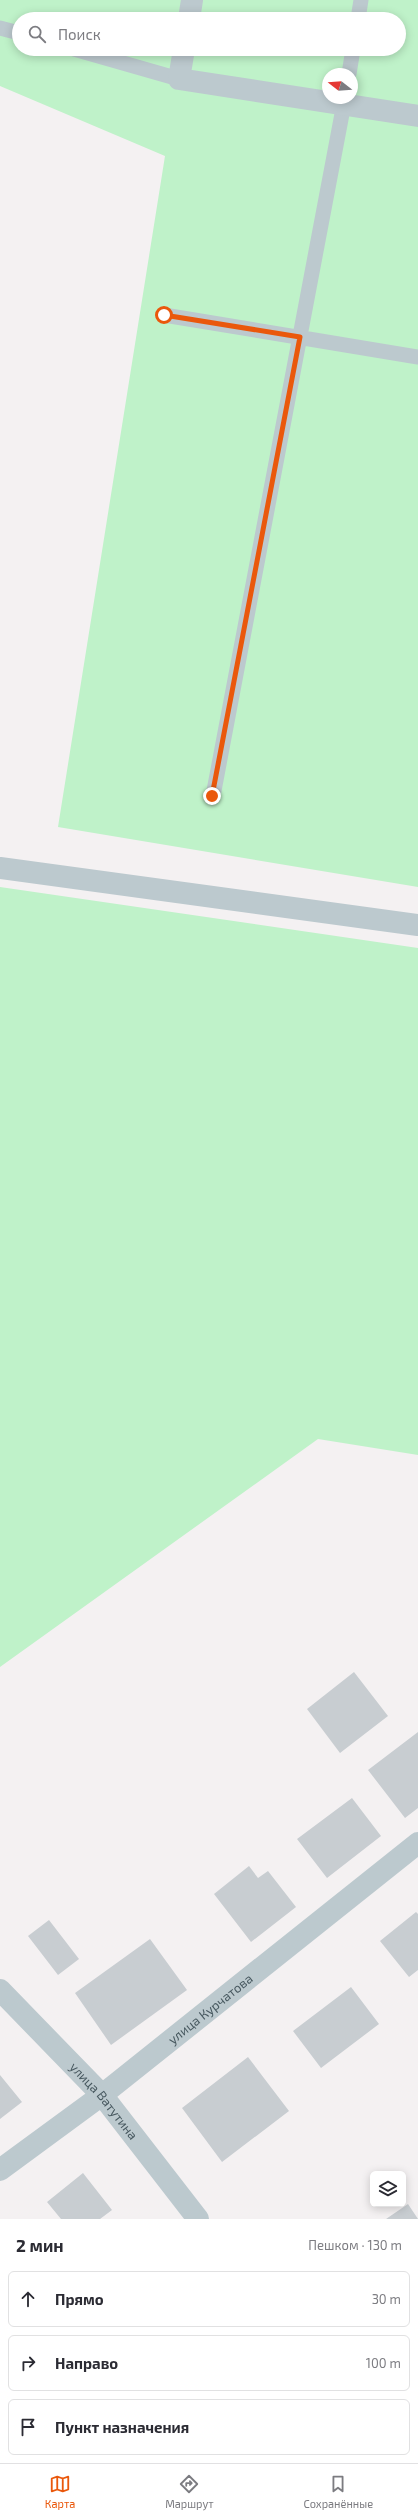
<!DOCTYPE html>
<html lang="ru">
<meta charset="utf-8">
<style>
body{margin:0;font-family:"Exo 2",sans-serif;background:#f7f7f7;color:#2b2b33}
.controls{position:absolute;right:12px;bottom:12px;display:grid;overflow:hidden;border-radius:6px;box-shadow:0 2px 10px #0003}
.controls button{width:36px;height:36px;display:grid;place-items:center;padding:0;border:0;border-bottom:1px solid #e1e1e2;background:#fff;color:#2b2b33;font:20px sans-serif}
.compass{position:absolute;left:322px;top:68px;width:36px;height:36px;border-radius:50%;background:#fff;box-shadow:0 2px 10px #0003;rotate:287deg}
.stop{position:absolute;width:12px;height:12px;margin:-9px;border:3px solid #ea580c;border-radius:50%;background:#fff}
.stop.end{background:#ea580c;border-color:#fff;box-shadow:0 1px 4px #0008}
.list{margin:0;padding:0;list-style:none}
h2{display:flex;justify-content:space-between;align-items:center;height:52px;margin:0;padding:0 16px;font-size:17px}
h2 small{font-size:13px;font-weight:400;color:#7c7c81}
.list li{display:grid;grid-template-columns:26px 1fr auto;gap:12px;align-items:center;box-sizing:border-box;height:56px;margin:0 8px 8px;padding:0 8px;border:1px solid #e1e1e2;border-radius:6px}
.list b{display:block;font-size:15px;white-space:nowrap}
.list em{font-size:13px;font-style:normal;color:#7c7c81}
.icon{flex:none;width:22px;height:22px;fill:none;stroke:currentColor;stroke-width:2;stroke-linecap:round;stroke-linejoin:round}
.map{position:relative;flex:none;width:418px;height:2219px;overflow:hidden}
.search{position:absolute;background:#fff;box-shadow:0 2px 10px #0003;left:12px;right:12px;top:12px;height:44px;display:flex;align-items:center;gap:10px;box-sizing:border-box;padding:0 14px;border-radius:22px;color:#7c7c81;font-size:15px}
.sheet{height:244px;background:#fff}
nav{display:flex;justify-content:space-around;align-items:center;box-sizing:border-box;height:56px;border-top:1px solid #e1e1e2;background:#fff;font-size:11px;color:#7c7c81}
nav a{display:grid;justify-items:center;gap:2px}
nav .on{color:#ea580c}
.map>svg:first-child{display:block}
.green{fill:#bff2c9;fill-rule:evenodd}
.building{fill:#c8cdd1}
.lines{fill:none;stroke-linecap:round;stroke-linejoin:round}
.lane{stroke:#bcc9ce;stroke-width:15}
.street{stroke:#bcc9ce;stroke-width:22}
.route{stroke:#ea580c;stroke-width:5}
.labels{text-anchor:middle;stroke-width:3.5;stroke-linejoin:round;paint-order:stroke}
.street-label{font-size:13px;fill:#485960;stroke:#fff}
</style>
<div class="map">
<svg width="418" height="2219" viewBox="0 0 418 2219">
<rect width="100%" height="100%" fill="#f4f1f2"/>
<path class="green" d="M 0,0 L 418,0 L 418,887 L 58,827 L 165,156 L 0,86 ZM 19,19 L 399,19 L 399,49 L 19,49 ZM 328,74 L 352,74 L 352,98 L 328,98 Z
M 0,887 L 418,948 L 418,1455 L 318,1439 L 0,1667 Z"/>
<path class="building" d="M 354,1672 L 388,1716 L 340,1753 L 307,1709 Z
M 418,1732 L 418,1808 L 405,1818 L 368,1770 Z
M 352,1798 L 381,1836 L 327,1878 L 297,1839 Z
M 249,1866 L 258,1878 L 268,1871 L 296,1907 L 251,1942 L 214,1894 Z
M 416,1912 L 418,1914 L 418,1970 L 409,1977 L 380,1941 Z
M 49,1920 L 79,1959 L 58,1975 L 28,1936 Z
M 150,1939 L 187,1990 L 111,2045 L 75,1993 Z
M 351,1987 L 379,2024 L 321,2068 L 293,2031 Z
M 248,2057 L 289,2111 L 222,2162 L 182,2108 Z
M 0,2075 L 22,2102 L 0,2119 Z
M 83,2173 L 112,2210 L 100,2219 L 61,2219 L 47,2202 Z
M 408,2204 L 418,2219 L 386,2219 Z"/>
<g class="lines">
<path class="lane" d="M 358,19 L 361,0
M 0,28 L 19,33
M 74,49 L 179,79
M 349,74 L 353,49
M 164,315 L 418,357
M 213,796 L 345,98"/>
<g class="street">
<path d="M 189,19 L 192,0"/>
<path d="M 184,49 L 179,79 L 418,116"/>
<path d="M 0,868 L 418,925"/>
<path id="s1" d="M 0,1990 L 102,2095 L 198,2219"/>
<path id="s2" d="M 0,2170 L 102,2095 L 418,1843"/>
</g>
</g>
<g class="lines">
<path class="route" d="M 164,315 L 300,337 L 212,796"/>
</g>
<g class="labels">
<g class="street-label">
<text dy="5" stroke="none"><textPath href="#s2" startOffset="265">улица Курчатова</textPath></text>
<text dy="5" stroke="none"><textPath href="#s1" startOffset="152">улица Ватутина</textPath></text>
</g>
</g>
</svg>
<div class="controls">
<button><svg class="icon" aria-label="layers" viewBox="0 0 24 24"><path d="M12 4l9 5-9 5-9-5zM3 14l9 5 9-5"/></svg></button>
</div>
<svg class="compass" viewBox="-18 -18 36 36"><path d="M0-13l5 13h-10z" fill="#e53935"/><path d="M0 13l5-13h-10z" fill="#7c7c81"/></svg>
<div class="stop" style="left:164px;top:315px"></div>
<div class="stop end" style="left:212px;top:796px"></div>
<div class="search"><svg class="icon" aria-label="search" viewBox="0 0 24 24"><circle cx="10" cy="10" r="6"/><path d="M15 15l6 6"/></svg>Поиск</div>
</div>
<section class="sheet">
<h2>2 мин<small>Пешком · 130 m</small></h2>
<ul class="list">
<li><svg class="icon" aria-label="ahead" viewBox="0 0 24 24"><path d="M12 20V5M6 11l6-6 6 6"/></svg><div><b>Прямо</b></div><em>30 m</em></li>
<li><svg class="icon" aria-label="right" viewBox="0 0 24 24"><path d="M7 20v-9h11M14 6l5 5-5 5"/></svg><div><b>Направо</b></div><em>100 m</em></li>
<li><svg class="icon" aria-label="arrive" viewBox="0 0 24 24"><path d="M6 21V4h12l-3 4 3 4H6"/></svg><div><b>Пункт назначения</b></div></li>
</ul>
</section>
<nav>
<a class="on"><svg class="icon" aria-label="map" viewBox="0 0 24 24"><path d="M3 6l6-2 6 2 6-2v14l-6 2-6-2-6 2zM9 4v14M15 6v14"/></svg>Карта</a>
<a><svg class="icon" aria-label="directions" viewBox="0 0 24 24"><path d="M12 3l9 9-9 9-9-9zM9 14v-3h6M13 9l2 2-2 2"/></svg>Маршрут</a>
<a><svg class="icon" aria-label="saved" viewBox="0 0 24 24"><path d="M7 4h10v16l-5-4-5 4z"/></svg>Сохранённые</a>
</nav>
